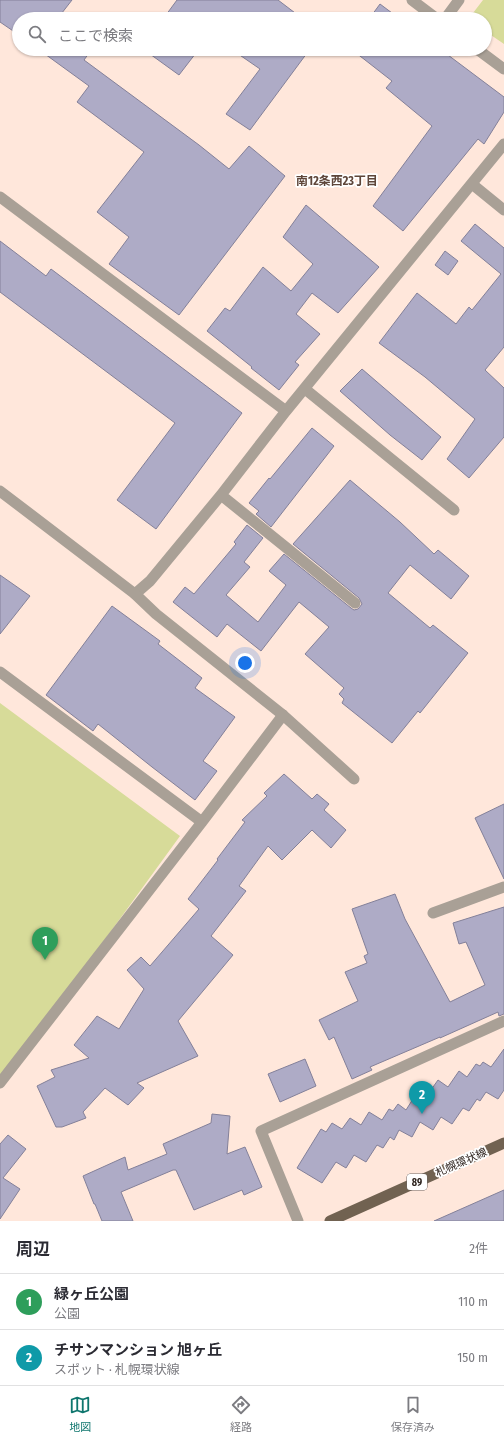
<!DOCTYPE html>
<html lang="ja">
<meta charset="utf-8">
<style>
body{margin:0;font-family:"Fira Sans Condensed","Noto Sans JP",sans-serif;background:#f7f7f7;color:#2b2b33}
.you{position:absolute;left:245px;top:663px;width:14px;height:14px;margin:-10px;border:3px solid #fff;border-radius:50%;background:#1a73e8;box-shadow:0 0 0 6px #1a73e833}
.badge{display:grid;place-items:center;width:26px;height:26px;border-radius:50%;background:#0f766e;color:#fff;font-size:13px;font-weight:700}
.pin{position:absolute;translate:-50% -33px;filter:drop-shadow(0 1px 2px #0008)}
.pin::after{content:'';position:absolute;top:21px;width:14px;height:12px;background:inherit;clip-path:polygon(0 0,100% 0,50% 100%)}
.list{margin:0;padding:0;list-style:none}
h2{display:flex;justify-content:space-between;align-items:center;height:52px;margin:0;padding:0 16px;font-size:17px}
h2 small{font-size:13px;font-weight:400;color:#7c7c81}
.list li{display:grid;grid-template-columns:26px 1fr auto;gap:12px;align-items:center;box-sizing:border-box;height:56px;padding:0 16px;border-top:1px solid #e1e1e2}
.list b{display:block;font-size:15px;white-space:nowrap}
.list p{margin:0;font-size:13px;white-space:nowrap;color:#7c7c81}
.list em{font-size:13px;font-style:normal;color:#7c7c81}
.icon{flex:none;width:22px;height:22px;fill:none;stroke:currentColor;stroke-width:2;stroke-linecap:round;stroke-linejoin:round}
.map{position:relative;flex:none;width:504px;height:1221px;overflow:hidden}
.search{position:absolute;background:#fff;box-shadow:0 1px 3px #0004;left:12px;right:12px;top:12px;height:44px;display:flex;align-items:center;gap:10px;box-sizing:border-box;padding:0 14px;border-radius:22px;color:#7c7c81;font-size:15px}
.sheet{height:164px;background:#fff}
nav{display:flex;justify-content:space-around;align-items:center;box-sizing:border-box;height:56px;border-top:1px solid #e1e1e2;background:#fff;font-size:11px;color:#7c7c81}
nav a{display:grid;justify-items:center;gap:2px}
nav .on{color:#0f766e}
.map>svg:first-child{display:block}
.green{fill:#d7db99}
.building{fill:#aeabc6;stroke:#838099}
.lines{fill:none;stroke-linecap:round;stroke-linejoin:round}
.minor{stroke:#a9a096;stroke-width:11}
.tertiary{stroke:#a9a096;stroke-width:11}
.primary{stroke:#716251;stroke-width:11}
.labels{text-anchor:middle;stroke-width:3.5;stroke-linejoin:round;paint-order:stroke}
.shield{fill:#fff;stroke:#6d6562;stroke-width:1}
.shield-label{font-size:10px;font-weight:bold;fill:#2e231e}
.street-label{font-size:11px;fill:#2e231e;stroke:#fff}
.neighbourhood-label{font-size:12px;font-weight:bold;fill:#5e463a;stroke:#fff}
</style>
<div class="map">
<svg width="504" height="1221" viewBox="0 0 504 1221">
<rect width="100%" height="100%" fill="#ffe7db"/>
<path class="green" d="M 483,0 L 504,0 L 504,44 L 485,31 L 485,19 L 475,19 L 473,13 Z
M 0,703 L 180,836 L 0,1084 Z"/>
<path class="building" d="M 0,0 L 72,0 L 58,18 L 59,19 L 19,19 L 19,35 L 0,22 Z
M 177,0 L 278,0 L 303,19 L 163,19 Z
M 380,4 L 400,19 L 369,19 Z
M 38,49 L 92,49 L 84,60 L 199,145 L 229,169 L 249,146 L 285,176 L 179,315 L 109,264 L 129,237 L 97,212 L 144,152 L 77,102 L 89,86 Z
M 143,49 L 199,49 L 179,75 Z
M 231,49 L 310,49 L 250,130 L 226,114 L 260,69 Z
M 351,49 L 440,49 L 504,97 L 504,112 L 484,144 L 478,139 L 403,231 L 373,206 L 432,126 L 386,88 L 392,81 Z
M 306,205 L 379,267 L 338,313 L 312,293 L 296,314 L 320,334 L 295,362 L 299,365 L 279,390 L 251,368 L 252,367 L 207,331 L 225,308 L 230,311 L 263,267 L 291,291 L 313,264 L 283,237 Z
M 475,224 L 504,248 L 504,347 L 485,370 L 504,388 L 504,437 L 469,478 L 447,459 L 475,419 L 425,377 L 379,343 L 417,293 L 456,324 L 469,307 L 472,310 L 501,274 L 461,241 Z
M 0,241 L 46,276 L 51,269 L 242,413 L 156,529 L 117,500 L 175,423 L 0,292 Z
M 445,251 L 458,261 L 448,275 L 435,265 Z
M 362,369 L 441,437 L 422,460 L 390,435 L 340,391 Z
M 312,428 L 334,446 L 271,527 L 256,514 L 259,511 L 249,503 L 269,478 L 270,479 Z
M 350,480 L 400,522 L 434,554 L 438,550 L 469,576 L 451,599 L 410,565 L 388,593 L 430,628 L 433,625 L 468,653 L 420,713 L 418,711 L 392,743 L 342,703 L 344,699 L 339,694 L 344,688 L 305,654 L 329,627 L 299,602 L 261,651 L 227,624 L 217,637 L 173,602 L 185,587 L 194,594 L 236,544 L 234,542 L 247,525 L 263,538 L 244,562 L 250,567 L 226,595 L 258,622 L 286,585 L 269,571 L 284,554 L 351,608 L 354,610 L 358,609 L 362,604 L 359,598 L 293,544 Z
M 0,575 L 30,596 L 0,634 Z
M 112,606 L 160,641 L 158,644 L 202,678 L 195,688 L 235,717 L 203,761 L 217,771 L 195,800 L 152,767 L 98,724 L 93,731 L 46,695 Z
M 284,774 L 312,799 L 317,794 L 329,804 L 324,810 L 346,830 L 331,848 L 312,830 L 282,860 L 268,846 L 239,886 L 246,891 L 211,936 L 233,955 L 178,1021 L 198,1056 L 137,1083 L 144,1088 L 128,1105 L 105,1088 L 83,1112 L 86,1118 L 62,1127 L 56,1127 L 37,1086 L 55,1077 L 51,1070 L 89,1058 L 74,1045 L 97,1016 L 119,1029 L 144,989 L 127,970 L 141,957 L 150,966 L 199,909 L 188,899 L 218,860 L 217,859 L 245,822 L 242,820 L 267,796 L 264,793 Z
M 504,804 L 504,879 L 475,818 Z
M 395,894 L 405,919 L 450,1002 L 485,985 L 466,942 L 459,944 L 453,923 L 504,907 L 504,1014 L 499,1016 L 498,1012 L 440,1038 L 440,1037 L 370,1067 L 372,1070 L 352,1079 L 334,1037 L 329,1040 L 319,1020 L 358,1001 L 345,972 L 367,963 L 364,956 L 368,954 L 352,909 Z
M 504,1049 L 504,1090 L 498,1099 L 486,1092 L 480,1101 L 477,1099 L 469,1111 L 463,1108 L 452,1124 L 441,1117 L 433,1130 L 420,1122 L 412,1137 L 399,1130 L 394,1140 L 390,1137 L 383,1148 L 377,1145 L 366,1162 L 354,1155 L 346,1168 L 336,1162 L 322,1183 L 297,1168 L 321,1129 L 326,1132 L 332,1123 L 342,1129 L 350,1118 L 361,1125 L 369,1112 L 382,1120 L 389,1109 L 393,1111 L 398,1104 L 406,1110 L 418,1091 L 426,1097 L 438,1080 L 448,1087 L 459,1071 L 467,1077 L 476,1064 L 480,1066 L 483,1062 L 491,1067 Z
M 305,1059 L 316,1086 L 280,1102 L 268,1074 Z
M 212,1114 L 230,1116 L 227,1154 L 245,1147 L 262,1187 L 244,1195 L 242,1190 L 194,1210 L 176,1170 L 173,1170 L 121,1192 L 133,1221 L 102,1221 L 95,1204 L 94,1204 L 83,1176 L 125,1157 L 128,1170 L 167,1154 L 163,1144 L 211,1123 Z
M 8,1135 L 26,1149 L 3,1178 L 20,1189 L 0,1219 L 0,1144 Z
M 504,1190 L 504,1221 L 434,1221 Z"/>
<g class="lines">
<path class="minor" d="M 412,0 L 437,19
M 445,19 L 459,0
M 477,49 L 504,69
M 472,184 L 504,210
M 0,197 L 286,411
M 305,389 L 454,510
M 221,495 L 355,603
M 135,594 L 150,581 L 221,495 L 286,411 L 504,144
M 0,672 L 202,822
M 433,913 L 504,887
M 0,1083 L 202,822 L 283,715 L 354,779
M 298,1221 L 261,1131 L 504,1021"/>
<path class="tertiary" d="M 0,491 L 135,594 L 156,614 L 283,715"/>
<path class="primary" d="M 330,1221 L 504,1143"/>
</g>
<g class="labels">
<rect class="shield" x="407" y="1174" width="20" height="16" rx="3"/>
<g class="shield-label">
<text x="417" y="1186">89</text>
</g>
<g class="street-label">
<text transform="translate(461 1162) rotate(-24)" y="4">札幌環状線</text>
</g>
<g class="neighbourhood-label">
<text x="337" y="185">南12条西23丁目</text>
</g>
</g>
</svg>
<div class="you"></div>
<div class="pin badge" style="left:45px;top:960px;background:#2e9e5b">1</div>
<div class="pin badge" style="left:422px;top:1114px;background:#0f9aa8">2</div>
<div class="search"><svg class="icon" aria-label="search" viewBox="0 0 24 24"><circle cx="10" cy="10" r="6"/><path d="M15 15l6 6"/></svg>ここで検索</div>
</div>
<section class="sheet">
<h2>周辺<small>2件</small></h2>
<ul class="list">
<li><span class="badge" style="background:#2e9e5b">1</span><div><b>緑ヶ丘公園</b><p>公園</p></div><em>110 m</em></li>
<li><span class="badge" style="background:#0f9aa8">2</span><div><b>チサンマンション 旭ヶ丘</b><p>スポット · 札幌環状線</p></div><em>150 m</em></li>
</ul>
</section>
<nav>
<a class="on"><svg class="icon" aria-label="map" viewBox="0 0 24 24"><path d="M3 6l6-2 6 2 6-2v14l-6 2-6-2-6 2zM9 4v14M15 6v14"/></svg>地図</a>
<a><svg class="icon" aria-label="directions" viewBox="0 0 24 24"><path d="M12 3l9 9-9 9-9-9zM9 14v-3h6M13 9l2 2-2 2"/></svg>経路</a>
<a><svg class="icon" aria-label="saved" viewBox="0 0 24 24"><path d="M7 4h10v16l-5-4-5 4z"/></svg>保存済み</a>
</nav>
